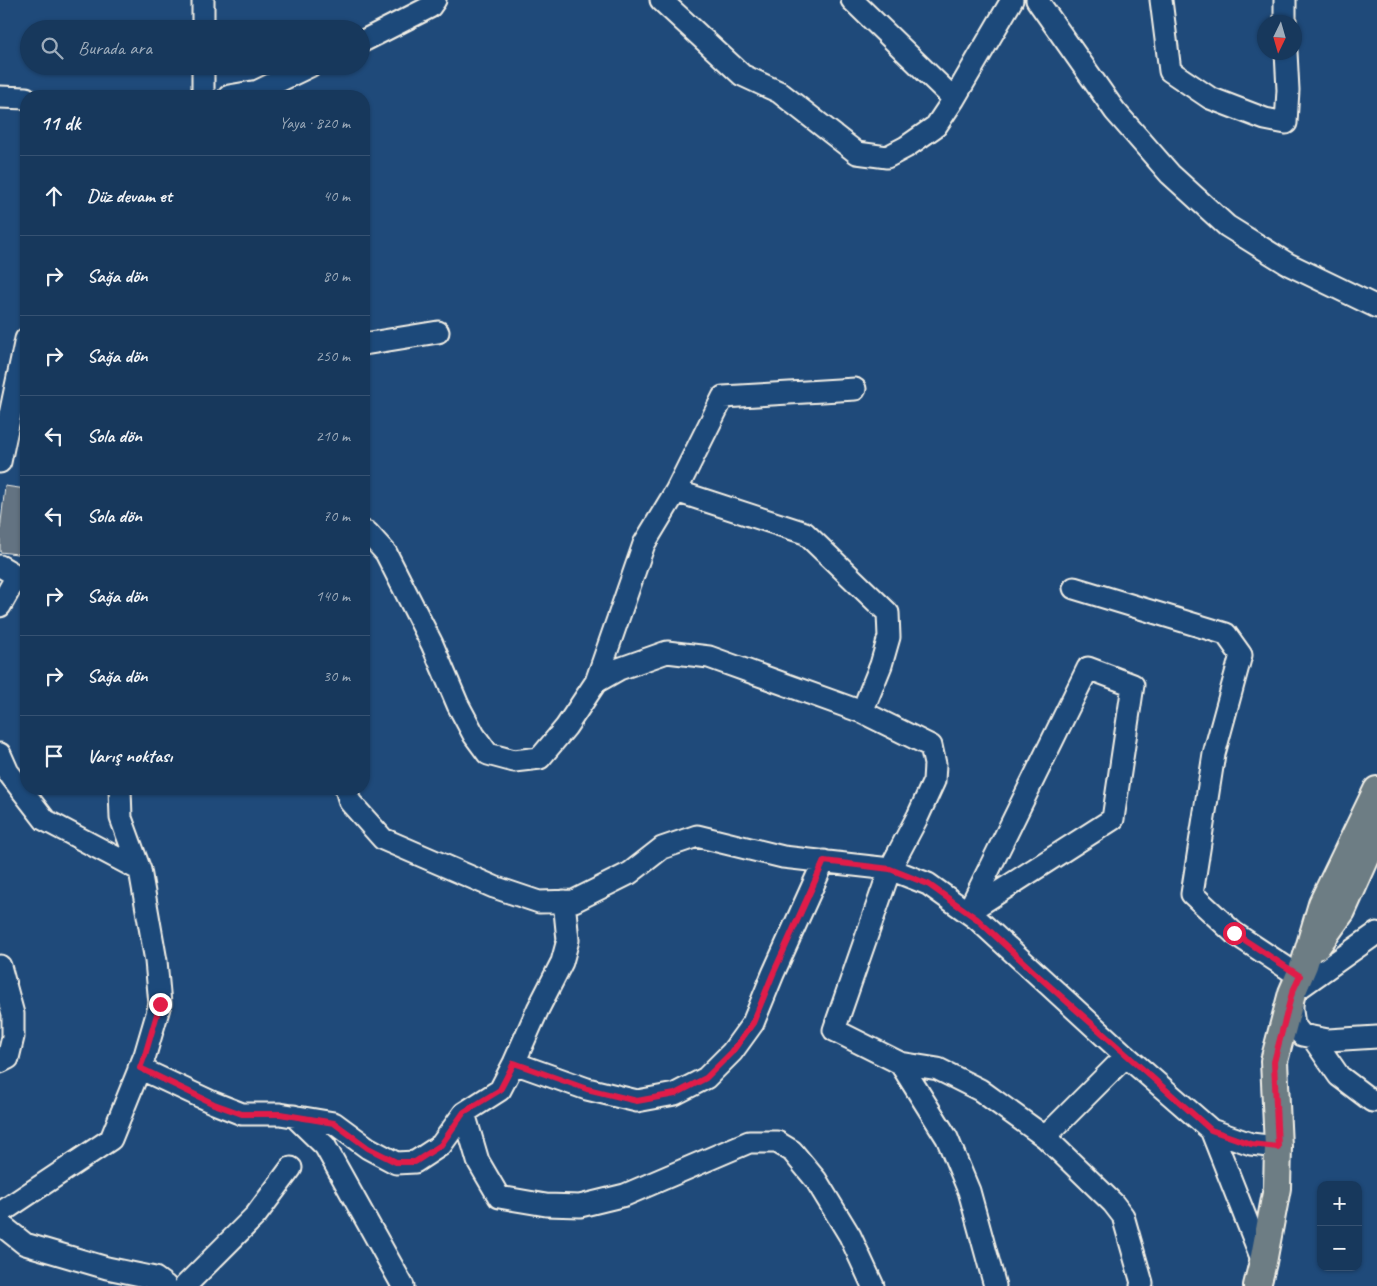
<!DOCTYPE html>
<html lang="tr">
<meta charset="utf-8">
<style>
body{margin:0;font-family:Caveat,sans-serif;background:#244365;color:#f1f3f6}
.controls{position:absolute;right:15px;bottom:15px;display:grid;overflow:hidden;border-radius:10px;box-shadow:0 1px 4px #0004}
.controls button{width:45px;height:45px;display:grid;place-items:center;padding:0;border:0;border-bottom:1px solid #365272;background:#17385c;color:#f1f3f6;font:25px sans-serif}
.compass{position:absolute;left:1257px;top:15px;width:45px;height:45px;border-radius:50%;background:#17385c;box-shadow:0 1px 4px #0004;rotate:185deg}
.stop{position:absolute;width:15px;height:15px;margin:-11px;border:4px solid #e11d48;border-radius:50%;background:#fff}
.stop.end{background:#e11d48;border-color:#fff;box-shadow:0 1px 5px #0008}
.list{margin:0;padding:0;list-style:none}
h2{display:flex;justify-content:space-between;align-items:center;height:65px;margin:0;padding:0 20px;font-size:21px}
h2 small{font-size:16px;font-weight:400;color:#9eacbb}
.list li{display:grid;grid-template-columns:32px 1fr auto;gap:15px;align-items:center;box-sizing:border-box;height:80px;padding:0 20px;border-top:1px solid #365272}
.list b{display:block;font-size:19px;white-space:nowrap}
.list em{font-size:16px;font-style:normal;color:#9eacbb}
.icon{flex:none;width:28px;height:28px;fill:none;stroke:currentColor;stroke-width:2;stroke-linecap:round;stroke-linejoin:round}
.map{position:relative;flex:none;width:1377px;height:1286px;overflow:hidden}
.search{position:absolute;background:#17385c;box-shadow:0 1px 4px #0004;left:20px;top:20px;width:350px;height:55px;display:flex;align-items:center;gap:12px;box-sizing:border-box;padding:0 18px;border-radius:28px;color:#9eacbb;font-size:19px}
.panel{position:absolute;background:#17385c;box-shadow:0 1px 4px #0004;left:20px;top:90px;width:350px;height:705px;border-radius:20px}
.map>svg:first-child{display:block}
.building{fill:#637382;stroke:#f4f1e8}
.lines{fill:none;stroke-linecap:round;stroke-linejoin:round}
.minor-casing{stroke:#f4f1e8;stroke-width:25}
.major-casing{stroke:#f4f1e8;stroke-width:30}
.minor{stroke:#1f4a7a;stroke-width:21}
.major{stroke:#6d7d84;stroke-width:26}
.route{stroke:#e11d48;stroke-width:6}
</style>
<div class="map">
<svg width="1377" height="1286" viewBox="0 0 1377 1286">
<rect width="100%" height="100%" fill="#1f4a7a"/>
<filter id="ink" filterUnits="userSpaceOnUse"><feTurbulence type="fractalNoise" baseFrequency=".02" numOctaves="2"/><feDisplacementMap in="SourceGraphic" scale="10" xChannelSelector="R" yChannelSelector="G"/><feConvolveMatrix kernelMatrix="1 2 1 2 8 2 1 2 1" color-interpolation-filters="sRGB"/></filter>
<g filter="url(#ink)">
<path class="building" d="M 5,486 L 26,489 L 26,555 L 0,552 L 0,531 Z"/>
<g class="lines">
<g class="minor-casing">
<path id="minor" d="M 203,0 L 203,29
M 661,0 L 742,75 L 779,92 L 857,153 L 887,157 L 906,147 L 936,126 L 954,99 L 1012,0
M 852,0 L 954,99
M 1037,0 L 1115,111 L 1170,174 L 1227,226 L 1288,264 L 1377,307
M 1161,0 L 1170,71 L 1210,98 L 1265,119 L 1286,123 L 1288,90 L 1286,52
M 1285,0 L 1285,22
M 361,42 L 430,7 L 435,0
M 203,66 L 203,96
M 229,96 L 258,91 L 310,66
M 0,97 L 26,98
M 364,344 L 438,332
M 0,462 L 26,339
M 676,491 L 723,397 L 855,389
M 364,532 L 368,533 L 386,553 L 432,644 L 458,705 L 474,735 L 488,754 L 514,761 L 540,758 L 566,727 L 596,682 L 619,669 L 667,652 L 709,657 L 862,712 L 931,746 L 935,764 L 934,781 L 918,816 L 890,869 L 834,1030 L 900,1063 L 938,1069 L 980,1090 L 1045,1137 L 1113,1203 L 1123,1216 L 1142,1283 L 1141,1286
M 0,566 L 26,581
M 1074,588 L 1226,634 L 1241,655 L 1214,754 L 1192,894 L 1234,933 L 1299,976
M 0,606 L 17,576
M 1088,668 L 1133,685 L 1113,819 L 968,912 Z
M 596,682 L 644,544 L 676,491 L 805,533 L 888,613 L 889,637 L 881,665 L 862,712
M 0,754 L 8,772 L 45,820 L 140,870
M 346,789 L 350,802 L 383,839 L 494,887 L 539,902 L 574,901 L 630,873 L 662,848 L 697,836 L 783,857 L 890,869 L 928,884 L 977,919 L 1126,1056 L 1211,1130 L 1251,1144 L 1278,1147
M 1377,933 L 1292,993 L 1292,1011 L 1294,1025 L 1302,1035 L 1328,1040 L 1377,1037
M 0,966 L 13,1014 L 13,1037 L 8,1058 L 0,1062
M 1312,1037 L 1339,1076 L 1372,1101 L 1377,1101
M 514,1063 L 587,1089 L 637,1101 L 675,1094 L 706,1078 L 732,1052 L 753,1023 L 773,974 L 824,861
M 900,1063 L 947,1138 L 969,1191 L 995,1286
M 139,1068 L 214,1103 L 242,1114 L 280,1114 L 334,1123 L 368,1148 L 396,1163 L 415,1162 L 441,1145 L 464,1113 L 500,1090 L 514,1063 L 538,1009 L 562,962 L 568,940 L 564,901
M 464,1113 L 478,1161 L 499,1197 L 546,1205 L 580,1206 L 625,1195 L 749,1142 L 777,1142 L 792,1151 L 816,1180 L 850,1236 L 873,1286
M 294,1116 L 325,1146 L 403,1286
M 1211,1130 L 1263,1262
M 1045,1137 L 1126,1056
M 0,1213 L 111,1139 L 145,1055 L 160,1004 L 156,961 L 140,870 L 121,818 L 120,789
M 0,1224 L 25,1244 L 107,1268 L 155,1278 L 166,1286
M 185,1286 L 256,1215 L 291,1168"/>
</g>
<g class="major-casing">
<path id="major" d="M 1317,946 L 1342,911 L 1377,833
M 1257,1286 L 1263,1262 L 1277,1188 L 1278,1147 L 1274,1061 L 1292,993 L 1304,965 L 1322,904 L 1377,790"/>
</g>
<use href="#minor" class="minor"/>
<use href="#major" class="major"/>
</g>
</g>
<g class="lines" filter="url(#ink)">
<path class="route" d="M 160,1004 L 145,1055 L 140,1068 L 214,1104 L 242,1114 L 280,1114 L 334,1123 L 368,1148 L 396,1162 L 415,1162 L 441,1145 L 464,1112 L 500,1090 L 514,1063 L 587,1089 L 637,1101 L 675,1094 L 706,1078 L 732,1052 L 753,1023 L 773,974 L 824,861 L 890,869 L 928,884 L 977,919 L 1036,974 L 1211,1130 L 1251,1144 L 1278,1147 L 1274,1062 L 1292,993 L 1300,976 L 1234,933"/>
</g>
</svg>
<div class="controls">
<button>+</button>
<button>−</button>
</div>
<svg class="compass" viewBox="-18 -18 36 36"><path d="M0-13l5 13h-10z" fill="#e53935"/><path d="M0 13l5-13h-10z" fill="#9eacbb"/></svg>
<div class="stop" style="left:1234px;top:933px"></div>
<div class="stop end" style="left:160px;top:1004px"></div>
<div class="search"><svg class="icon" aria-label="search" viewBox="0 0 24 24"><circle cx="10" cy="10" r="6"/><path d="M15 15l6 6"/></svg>Burada ara</div>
<section class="panel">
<h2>11 dk<small>Yaya · 820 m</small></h2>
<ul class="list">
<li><svg class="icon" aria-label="ahead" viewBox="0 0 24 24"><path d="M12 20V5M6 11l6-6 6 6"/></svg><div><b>Düz devam et</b></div><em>40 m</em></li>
<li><svg class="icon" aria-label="right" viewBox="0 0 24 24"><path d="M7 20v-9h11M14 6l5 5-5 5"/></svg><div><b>Sağa dön</b></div><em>80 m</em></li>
<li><svg class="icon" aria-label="right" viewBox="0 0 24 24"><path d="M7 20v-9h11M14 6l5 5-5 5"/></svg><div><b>Sağa dön</b></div><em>250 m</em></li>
<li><svg class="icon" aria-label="left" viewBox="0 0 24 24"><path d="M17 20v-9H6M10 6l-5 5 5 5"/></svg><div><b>Sola dön</b></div><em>210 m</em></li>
<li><svg class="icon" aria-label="left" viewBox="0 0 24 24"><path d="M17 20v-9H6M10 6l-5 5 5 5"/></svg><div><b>Sola dön</b></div><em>70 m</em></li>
<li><svg class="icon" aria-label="right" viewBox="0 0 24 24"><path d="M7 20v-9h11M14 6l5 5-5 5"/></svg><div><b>Sağa dön</b></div><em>140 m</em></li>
<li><svg class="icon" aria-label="right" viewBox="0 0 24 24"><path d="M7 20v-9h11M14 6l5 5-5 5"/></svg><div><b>Sağa dön</b></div><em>30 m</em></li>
<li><svg class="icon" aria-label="arrive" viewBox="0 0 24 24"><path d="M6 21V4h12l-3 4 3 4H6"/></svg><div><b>Varış noktası</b></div></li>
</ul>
</section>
</div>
